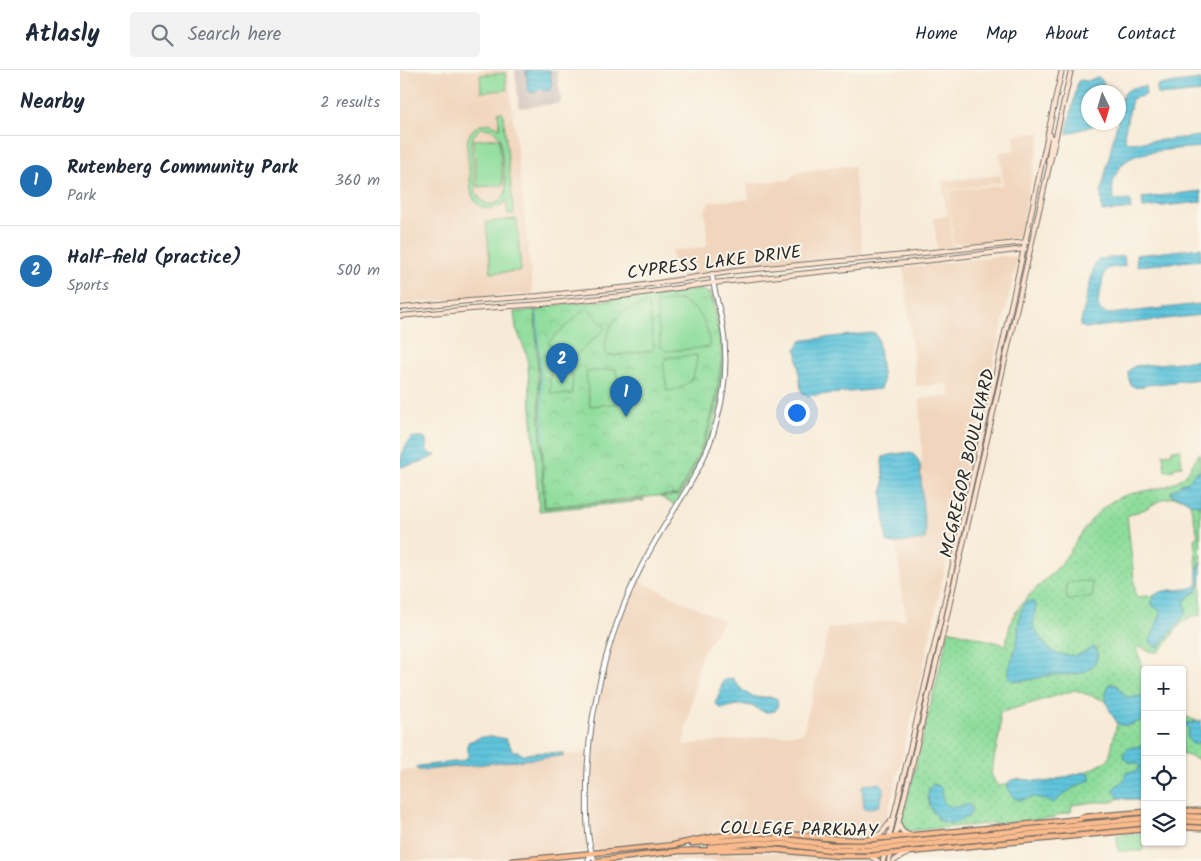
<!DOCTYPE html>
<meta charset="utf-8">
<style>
body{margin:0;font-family:Kalam,sans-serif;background:#f2f2f3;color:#1f2937}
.controls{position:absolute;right:15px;bottom:15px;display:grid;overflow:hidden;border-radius:5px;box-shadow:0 1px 4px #0004}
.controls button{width:45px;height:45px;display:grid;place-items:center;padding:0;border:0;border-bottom:1px solid #e0e1e3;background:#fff;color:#1f2937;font:25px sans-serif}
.compass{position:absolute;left:681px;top:15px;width:45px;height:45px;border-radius:50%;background:#fff;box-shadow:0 1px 4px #0004;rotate:175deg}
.you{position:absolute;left:396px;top:342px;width:18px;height:18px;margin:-12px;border:4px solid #fff;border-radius:50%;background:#1a73e8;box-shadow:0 0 0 8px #1a73e833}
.badge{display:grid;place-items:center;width:32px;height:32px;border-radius:50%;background:#1f6fb2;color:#fff;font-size:16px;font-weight:700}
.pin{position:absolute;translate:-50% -41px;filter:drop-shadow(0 1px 2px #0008)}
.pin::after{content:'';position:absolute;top:26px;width:18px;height:15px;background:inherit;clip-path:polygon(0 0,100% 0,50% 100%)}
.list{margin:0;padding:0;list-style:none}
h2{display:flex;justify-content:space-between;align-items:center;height:65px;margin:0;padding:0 20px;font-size:21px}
h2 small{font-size:16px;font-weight:400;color:#747a83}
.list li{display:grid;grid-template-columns:32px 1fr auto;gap:15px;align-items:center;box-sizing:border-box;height:90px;padding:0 20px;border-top:1px solid #e0e1e3}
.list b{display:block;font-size:19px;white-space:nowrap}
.list p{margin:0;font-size:16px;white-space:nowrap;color:#747a83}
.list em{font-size:16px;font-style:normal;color:#747a83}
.icon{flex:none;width:28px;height:28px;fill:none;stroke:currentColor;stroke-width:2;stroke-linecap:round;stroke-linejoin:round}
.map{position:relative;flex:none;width:801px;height:791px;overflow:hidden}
header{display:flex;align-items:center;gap:30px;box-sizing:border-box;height:70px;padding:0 25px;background:#fff;border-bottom:1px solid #e0e1e3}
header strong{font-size:24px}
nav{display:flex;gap:28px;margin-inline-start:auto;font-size:18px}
.search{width:350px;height:45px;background:#f2f2f3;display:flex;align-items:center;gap:12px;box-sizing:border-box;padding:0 18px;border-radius:5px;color:#747a83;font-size:19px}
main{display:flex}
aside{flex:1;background:#fff}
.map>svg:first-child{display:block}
.built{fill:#f1d5bd;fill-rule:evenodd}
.industrial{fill:#cec1ba}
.grass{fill:url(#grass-dots);stroke:#5c8463;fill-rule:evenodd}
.park{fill:url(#park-crowns);stroke:#5c8463}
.pitch{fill:#8edd9b;stroke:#5c8463;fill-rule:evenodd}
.water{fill:url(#water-rules);stroke:#457884}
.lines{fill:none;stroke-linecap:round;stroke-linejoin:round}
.stream{stroke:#5fc5dc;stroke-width:1}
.tertiary-casing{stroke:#726e68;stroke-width:6}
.secondary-casing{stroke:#726e68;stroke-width:6}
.primary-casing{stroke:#726e68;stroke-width:7}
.tertiary{stroke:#fff;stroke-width:4}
.secondary{stroke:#fde4d1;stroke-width:4}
.primary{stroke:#fbbb8c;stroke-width:4.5}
.primary-bridge-casing{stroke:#726e68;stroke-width:7;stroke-linecap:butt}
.primary-bridge{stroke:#fbbb8c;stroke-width:4.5}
.labels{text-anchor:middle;stroke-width:4;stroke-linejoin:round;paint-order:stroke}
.street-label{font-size:18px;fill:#2b2b2b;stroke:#fbf7ec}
</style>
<header>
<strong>Atlasly</strong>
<div class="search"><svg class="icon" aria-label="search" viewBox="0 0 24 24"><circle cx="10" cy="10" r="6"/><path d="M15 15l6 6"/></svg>Search here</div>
<nav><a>Home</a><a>Map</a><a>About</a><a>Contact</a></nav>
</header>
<main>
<aside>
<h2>Nearby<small>2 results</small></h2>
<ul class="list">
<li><span class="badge">1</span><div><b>Rutenberg Community Park</b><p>Park</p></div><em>360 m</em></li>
<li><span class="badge">2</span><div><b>Half-field (practice)</b><p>Sports</p></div><em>500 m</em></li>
</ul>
</aside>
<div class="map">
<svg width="801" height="791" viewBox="0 0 801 791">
<defs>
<pattern id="grass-dots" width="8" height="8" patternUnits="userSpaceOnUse" patternTransform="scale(1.25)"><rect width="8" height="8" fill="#8edd9b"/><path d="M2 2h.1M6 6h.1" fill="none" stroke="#7bbe86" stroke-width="1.8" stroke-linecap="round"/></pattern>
<pattern id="park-crowns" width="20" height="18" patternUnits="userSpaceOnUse" patternTransform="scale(1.25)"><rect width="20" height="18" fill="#8edd9b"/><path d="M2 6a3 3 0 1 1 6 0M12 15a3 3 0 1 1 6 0" fill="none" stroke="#7bbe86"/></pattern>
<pattern id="water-rules" width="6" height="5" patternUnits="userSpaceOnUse" patternTransform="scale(1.25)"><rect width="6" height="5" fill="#5fc5dc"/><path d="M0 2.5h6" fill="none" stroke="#53a9bd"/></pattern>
</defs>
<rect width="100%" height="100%" fill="#fbf7ec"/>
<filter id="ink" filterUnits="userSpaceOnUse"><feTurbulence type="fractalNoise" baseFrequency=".02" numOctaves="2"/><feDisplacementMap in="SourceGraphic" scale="10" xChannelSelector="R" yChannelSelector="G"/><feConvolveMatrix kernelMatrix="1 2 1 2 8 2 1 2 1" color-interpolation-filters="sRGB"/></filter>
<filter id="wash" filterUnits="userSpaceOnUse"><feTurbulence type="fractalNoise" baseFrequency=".0096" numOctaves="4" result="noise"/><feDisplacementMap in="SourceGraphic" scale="20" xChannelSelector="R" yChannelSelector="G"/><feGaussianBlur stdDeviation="1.12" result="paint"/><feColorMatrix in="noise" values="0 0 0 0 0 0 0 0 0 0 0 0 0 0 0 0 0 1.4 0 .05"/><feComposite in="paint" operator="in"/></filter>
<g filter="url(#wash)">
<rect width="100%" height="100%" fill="#f7ebd8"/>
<path class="built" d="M 0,0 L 108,0 L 133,223 L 0,234 Z
M 634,63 L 641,63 L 619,168 L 553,174 L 549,120 L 603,115 L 600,82 L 615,80 L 614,65 Z
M 598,82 L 601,113 L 548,119 L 552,174 L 553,176 L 617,170 L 537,179 L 534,148 L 548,146 L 542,111 L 600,105 Z
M 454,96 L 455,113 L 463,186 L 393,192 L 326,200 L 272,207 L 272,180 L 294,179 L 307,176 L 305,140 L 310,132 L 349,129 L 347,114 L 389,110 L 395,104 L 401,102 L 431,97 Z
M 602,186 L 615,187 L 617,190 L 617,194 L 553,460 L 516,631 L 486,750 L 482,759 L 478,763 L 466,767 L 426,766 L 371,760 L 359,760 L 263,772 L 192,780 L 189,744 L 189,710 L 190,692 L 196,644 L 202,613 L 211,576 L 226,536 L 237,510 L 323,550 L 301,586 L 283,675 L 403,663 L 428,561 L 430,558 L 506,549 L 496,474 L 521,470 L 525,469 L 526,461 L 523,440 L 520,396 L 521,395 L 522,382 L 519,329 L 550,326 L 548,314 L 517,316 L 516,315 L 504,201 L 502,198 ZM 463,715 L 484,719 L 479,736 L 464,738 L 462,717 Z
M 193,639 L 188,676 L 186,756 L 189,780 L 78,791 L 0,791 L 0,701 L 17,699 L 18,700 L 25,700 L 100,693 L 102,691 L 187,683 Z
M 355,782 L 379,783 L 439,790 L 475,791 L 258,791 L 305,785 Z"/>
<path class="industrial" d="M 115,0 L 157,0 L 161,33 L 119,38 Z"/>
<path class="grass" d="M 800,383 L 801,545 C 776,548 774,569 758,582 C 751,582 745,580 740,576 L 736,579 L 741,591 L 744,623 L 745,624 L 745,731 L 719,728 L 712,732 L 695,732 L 672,735 L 671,742 L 658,745 L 654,748 L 507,761 L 502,751 L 549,560 L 606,575 C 608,563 610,552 616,542 C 627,524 644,513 658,497 C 677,475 687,446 714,430 C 734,419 759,423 779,410 C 789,404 793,392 800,383 ZM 774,427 L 782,428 L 790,433 L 798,466 L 794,469 L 797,499 C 796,504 799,508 798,514 L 794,517 L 788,519 L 770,520 L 755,525 L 736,527 L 727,446 L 745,439 L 763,429 ZM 675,620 L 706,631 L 717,653 L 709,689 L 698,696 L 688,701 L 647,712 L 618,709 L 612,710 L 608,713 L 600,716 L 595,712 L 591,703 L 600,661 L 600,651 L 599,643 Z
M 782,645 L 797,651 L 790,653 L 785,652 L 784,654 L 789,658 L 787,666 L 798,674 L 801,673 L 801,690 L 782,684 Z"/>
<path class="park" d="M 301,219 L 308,223 L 310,227 C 314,243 319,259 321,276 C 322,288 320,301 318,314 C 312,355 299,388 278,424 L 145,437 L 136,237 L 257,225 Z
M 309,222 L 311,222 C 332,268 325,335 305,381 C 297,400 286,417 275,435 L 260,427 L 279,425 C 300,389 313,356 319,314 C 321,302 323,288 322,276 C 321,259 316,243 312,227 Z
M 135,240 L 144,438 L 244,429 L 243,431 L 139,441 L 127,285 L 116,258 L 114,242 Z
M 682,511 L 683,512 L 684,511 L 690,511 L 692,512 L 693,526 L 692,527 L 686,528 L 684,527 L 683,528 L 678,529 L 676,528 L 675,529 L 669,530 L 667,529 L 666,514 L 667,513 L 673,512 L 674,513 L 675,512 Z"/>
<path class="pitch" d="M 105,3 L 107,20 L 81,22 L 80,5 Z
M 98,42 L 103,42 L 114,144 L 108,144 L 106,131 C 96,141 78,143 72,125 C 70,117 70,107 69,98 C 68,83 62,64 78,56 C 86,51 93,54 100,58 ZM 81,58 C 90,58 96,60 100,68 L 106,120 C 102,138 81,139 76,121 L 71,73 L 74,65 Z
M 99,68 L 103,115 L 78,117 L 73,70 Z
M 117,149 L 121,201 L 91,203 L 86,152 Z
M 278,230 C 302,239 307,253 310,277 L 266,281 L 261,277 L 256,233 Z
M 248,233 L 254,277 L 251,281 L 207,286 C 206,282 205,277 205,274 C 206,269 208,263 210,258 C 220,241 230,237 248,233 Z
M 187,237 L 206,258 L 167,293 L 148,272 Z
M 297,285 C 296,307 290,318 267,321 L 263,292 L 267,288 Z
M 216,299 L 219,333 L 190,336 L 186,302 Z
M 173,304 L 172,324 L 152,324 L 151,323 L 150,305 Z
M 780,379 L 782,396 L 774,397 L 774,400 L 765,401 L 763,384 L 772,383 L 772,380 Z
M 741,763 L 743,765 L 743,779 L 742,781 L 718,781 L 717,765 Z"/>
<path class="water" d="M 126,0 L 150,0 L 152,16 L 150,20 L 143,21 L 140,19 L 135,23 L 131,22 L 128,20 Z
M 698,7 C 704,10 705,17 706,22 L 688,22 L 688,52 L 698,53 L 698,54 L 667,64 L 667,61 L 678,11 L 681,10 L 687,11 Z
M 801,10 L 801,22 L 771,25 L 757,24 L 757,15 Z
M 745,16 L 746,25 L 732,29 L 724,65 L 726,71 L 731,73 L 801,66 L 801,77 C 789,78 778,79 766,80 C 746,83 722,84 715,107 C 712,114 712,123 714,130 L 718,131 L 730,130 L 731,139 L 702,142 L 701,122 L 717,53 L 718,52 C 718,43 719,26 728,20 C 733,17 740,17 745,16 Z
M 801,121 L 801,132 L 743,138 L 742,128 Z
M 801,178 L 801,190 L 737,196 L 736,185 Z
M 724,186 L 725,196 L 709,198 L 705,201 L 698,231 C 698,239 702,243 709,244 L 801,234 L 801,245 L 686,258 L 680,256 L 695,192 L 699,189 Z
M 470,263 L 475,263 L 478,269 L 483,312 L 480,319 L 408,326 L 405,325 L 401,321 L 397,283 L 396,279 L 400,272 L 404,270 Z
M 801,290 L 801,309 L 747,315 L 737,318 L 731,315 C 729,309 726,305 730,299 L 735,296 Z
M 16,367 L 23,367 L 26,370 L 27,380 L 31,385 L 36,385 L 35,386 L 21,392 L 0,397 C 0,385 5,377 11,368 Z
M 511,382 L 516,387 L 520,395 L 523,440 L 526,461 L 525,469 L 521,470 L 492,474 L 488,472 L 486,467 L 482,422 L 484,417 L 482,391 L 483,387 L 495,384 Z
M 801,401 L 801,436 L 790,433 L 782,428 L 771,425 C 771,418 774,420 778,417 C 780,416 780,414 782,413 L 787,413 L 796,402 Z
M 801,493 C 801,502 801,515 797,521 C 791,526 789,525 784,532 C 785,535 786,537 786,540 C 786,548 764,568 759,577 L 753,576 L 750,571 L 761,544 L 760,541 L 752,535 C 750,517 776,521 787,519 C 792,518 795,517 798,514 C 799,503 793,505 801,493 Z
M 629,531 L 635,532 L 636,535 L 633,557 L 649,579 L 657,584 L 676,586 L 694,577 C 698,581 699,585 696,591 C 687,608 667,604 651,605 C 638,606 620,616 609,608 L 609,597 L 613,587 L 618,567 L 618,560 L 620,543 L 626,532 Z
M 333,608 C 338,616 345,625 355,627 C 362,628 369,626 376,628 C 379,632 378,637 375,641 C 361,644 363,640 351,636 C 341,633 332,636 322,639 L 315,633 L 318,628 L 323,611 Z
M 709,614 C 722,613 719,625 729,627 C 732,628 738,626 741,626 L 745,629 L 745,648 C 738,652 730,657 722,655 C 716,655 707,636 706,630 C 705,624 707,619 709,614 Z
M 801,650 L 801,673 L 793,674 C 786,670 787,665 789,658 L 784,653 L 791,653 Z
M 91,666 L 106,669 L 113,681 L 118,681 L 120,683 L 123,685 C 137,681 150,683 164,683 L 163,686 L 25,700 L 18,700 L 15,697 L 19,696 L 62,691 L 68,687 C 69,682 67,678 68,672 L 82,667 Z
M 739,676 L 745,676 L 745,731 L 719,728 L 715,722 L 714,718 L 724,710 L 726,702 L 737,701 L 740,697 L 737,693 C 730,693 725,692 723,685 C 725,678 733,677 739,676 Z
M 688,701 L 691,708 L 690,710 C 682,714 674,717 667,722 C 662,726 658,730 653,733 C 647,731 639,727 633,727 C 629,727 625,730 621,730 C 612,730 607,721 608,713 L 612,710 L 618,709 L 647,712 Z
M 480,713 L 483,716 L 484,719 L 479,736 L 467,739 L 464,738 L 462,716 L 463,715 Z
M 534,714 C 549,717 537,733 549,736 C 556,739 563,734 570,735 L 572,739 L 569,746 L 552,754 L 538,750 L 537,746 C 532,743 527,730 528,724 C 528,719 531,716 534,714 Z"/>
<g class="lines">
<path class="stream" d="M 137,241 L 145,371"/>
</g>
</g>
<g filter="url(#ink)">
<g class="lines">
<g class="tertiary-casing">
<path id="tertiary" d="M 188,791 L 191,783
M 195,791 C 185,771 187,735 187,713 C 188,635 211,552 248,484 C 272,439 305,400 317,350 C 326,318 328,285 322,252 C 319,236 314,221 312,204"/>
</g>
<g class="secondary-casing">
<path id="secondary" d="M 648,92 L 652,68 L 648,62
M 0,238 L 69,231 L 138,226 L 231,217 L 336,201 L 505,185 L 627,172
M 0,246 L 71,239 L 142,234 L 222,226 L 313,213 L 524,191 L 625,179
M 499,754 C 500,760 503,763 509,765
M 495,767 L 535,598 L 671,0
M 473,768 L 482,763 L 491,751
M 487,776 L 540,552 L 622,187 L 657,21 L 662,0
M 469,786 L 473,788 L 478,791
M 483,791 L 485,782
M 489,791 L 492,776
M 494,791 L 500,787 L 507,784"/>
</g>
<g class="primary-casing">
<path id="primary" d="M 782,741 L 801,741
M 782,746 L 801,747
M 782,751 L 801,752
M 664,756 L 745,748
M 782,757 L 801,758
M 664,761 L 745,753
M 292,773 L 355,768 L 383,769
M 274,775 C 305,767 337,762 370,763 C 401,764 431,770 462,770 L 652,752 L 680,749 L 683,747 L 745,742
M 310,777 L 356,773 L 383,774
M 277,781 L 368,779 L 439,786 L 469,786 L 745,759
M 475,784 L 486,778 L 495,766
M 112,791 L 275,775
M 195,791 L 279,781"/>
</g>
<use href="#tertiary" class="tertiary"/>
<use href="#secondary" class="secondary"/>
<use href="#primary" class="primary"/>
<g class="primary-bridge-casing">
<path id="primary-bridge" d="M 383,769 L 433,775 L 471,775 L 664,756
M 383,774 L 431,780 L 470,780 L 664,761"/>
</g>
<use href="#primary-bridge" class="primary-bridge"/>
</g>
</g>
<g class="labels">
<g class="street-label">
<text transform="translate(314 192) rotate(-7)" y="6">CYPRESS LAKE DRIVE</text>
<text transform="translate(567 393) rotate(-77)" y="6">MCGREGOR BOULEVARD</text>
<text transform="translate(399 759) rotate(1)" y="6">COLLEGE PARKWAY</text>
</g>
</g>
</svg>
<div class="controls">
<button>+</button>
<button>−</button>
<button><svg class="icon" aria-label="locate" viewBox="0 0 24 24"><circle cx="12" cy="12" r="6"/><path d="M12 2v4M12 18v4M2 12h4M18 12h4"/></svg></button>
<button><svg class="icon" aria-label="layers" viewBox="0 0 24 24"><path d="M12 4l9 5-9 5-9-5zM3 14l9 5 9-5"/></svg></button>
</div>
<svg class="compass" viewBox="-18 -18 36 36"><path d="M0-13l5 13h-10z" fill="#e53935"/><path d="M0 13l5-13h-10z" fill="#747a83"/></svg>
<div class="you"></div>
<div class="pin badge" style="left:226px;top:347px">1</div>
<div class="pin badge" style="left:162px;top:314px">2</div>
</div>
</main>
